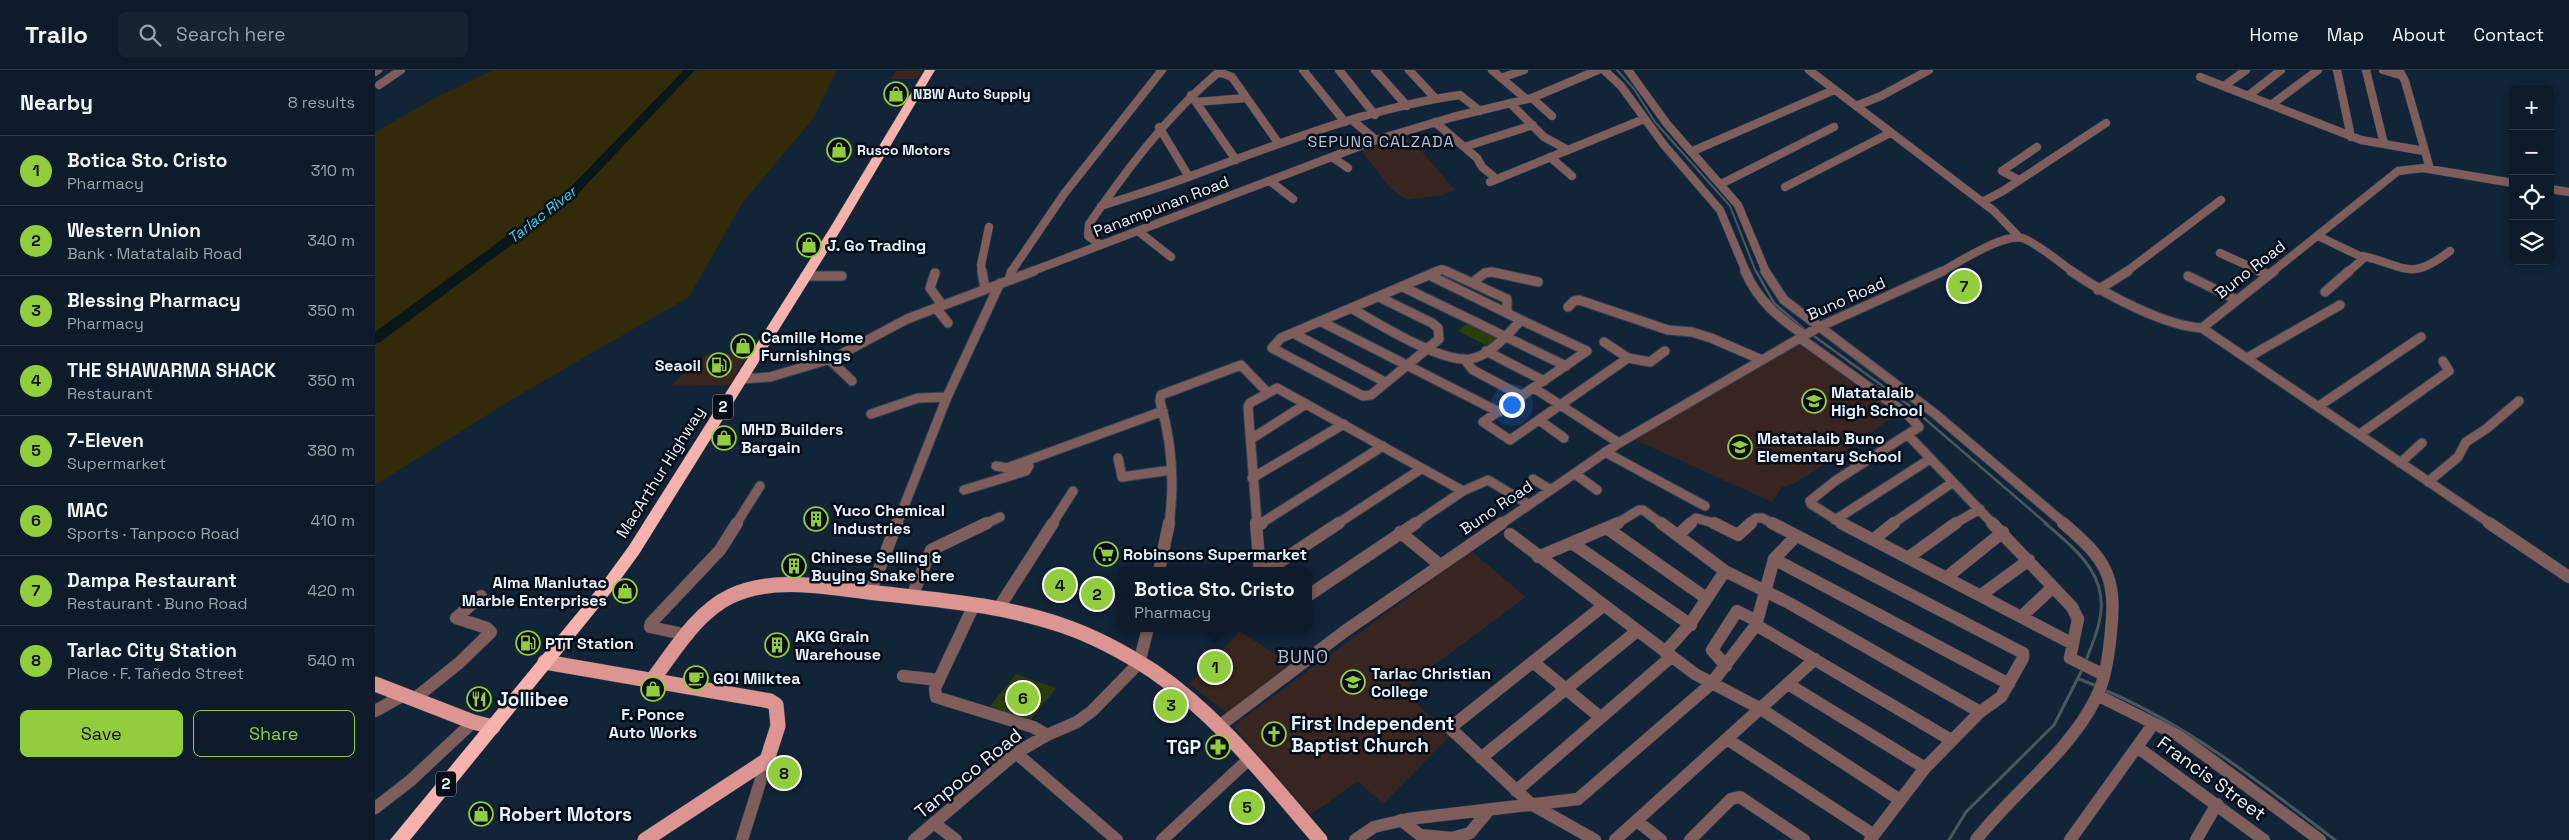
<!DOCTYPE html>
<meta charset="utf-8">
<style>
body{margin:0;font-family:"Space Grotesk",sans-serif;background:#162432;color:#f1f3f6}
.controls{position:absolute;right:15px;top:15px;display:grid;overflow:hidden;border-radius:8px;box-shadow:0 2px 8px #0003}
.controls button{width:45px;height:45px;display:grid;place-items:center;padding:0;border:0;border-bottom:1px solid #2d3947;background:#0d1b2a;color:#f1f3f6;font:25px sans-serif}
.you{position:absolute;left:1136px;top:334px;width:18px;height:18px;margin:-12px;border:4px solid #fff;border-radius:50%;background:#1a73e8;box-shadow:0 0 0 8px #1a73e833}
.badge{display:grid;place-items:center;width:32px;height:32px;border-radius:50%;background:#92cd3e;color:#111;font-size:16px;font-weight:700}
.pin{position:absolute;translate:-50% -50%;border:2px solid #fff;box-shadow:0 1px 5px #0006}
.popup{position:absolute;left:742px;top:497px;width:195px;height:65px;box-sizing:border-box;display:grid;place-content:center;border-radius:8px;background:#0d1b2a;filter:drop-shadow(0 1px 4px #0005);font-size:16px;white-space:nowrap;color:#9aa1a8}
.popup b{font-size:19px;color:#f1f3f6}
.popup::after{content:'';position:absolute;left:50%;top:100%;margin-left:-10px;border:10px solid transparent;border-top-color:#0d1b2a}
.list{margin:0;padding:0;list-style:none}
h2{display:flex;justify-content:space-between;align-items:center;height:65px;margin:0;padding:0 20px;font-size:21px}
h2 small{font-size:16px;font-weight:400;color:#9aa1a8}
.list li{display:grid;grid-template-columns:32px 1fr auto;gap:15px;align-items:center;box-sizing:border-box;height:70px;padding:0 20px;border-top:1px solid #2d3947}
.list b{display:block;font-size:19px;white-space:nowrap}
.list p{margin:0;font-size:16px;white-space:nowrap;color:#9aa1a8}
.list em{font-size:16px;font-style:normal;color:#9aa1a8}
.actions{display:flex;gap:10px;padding:15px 20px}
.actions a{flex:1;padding:11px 0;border:1px solid #92cd3e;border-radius:8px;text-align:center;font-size:18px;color:#92cd3e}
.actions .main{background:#92cd3e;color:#111}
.icon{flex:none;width:28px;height:28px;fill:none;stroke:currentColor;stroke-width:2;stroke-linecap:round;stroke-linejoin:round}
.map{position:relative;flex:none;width:2194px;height:770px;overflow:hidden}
header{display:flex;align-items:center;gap:30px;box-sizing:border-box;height:70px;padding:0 25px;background:#0d1b2a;border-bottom:1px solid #2d3947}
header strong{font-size:24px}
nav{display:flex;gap:28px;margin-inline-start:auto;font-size:18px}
.search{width:350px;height:45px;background:#162432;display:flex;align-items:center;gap:12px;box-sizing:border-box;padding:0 18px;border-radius:8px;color:#9aa1a8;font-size:19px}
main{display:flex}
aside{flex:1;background:#0d1b2a}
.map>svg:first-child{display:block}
.commercial{fill:#37251e}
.education{fill:#382521}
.green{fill:#2b3d0b}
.sand{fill:#322a08}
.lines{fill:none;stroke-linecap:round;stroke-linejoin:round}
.stream-far2{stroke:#4a585e;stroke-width:2}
.stream-far1{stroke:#4a585e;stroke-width:2.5}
.stream{stroke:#4a585e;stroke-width:3}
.river{fill:#081719;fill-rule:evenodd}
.minor-far2-casing{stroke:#2f4154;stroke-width:9}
.minor-far1-casing{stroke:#2f4154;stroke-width:11}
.minor-casing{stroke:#2f4154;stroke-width:13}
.major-casing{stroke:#2f4154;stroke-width:16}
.highway-casing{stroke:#2f4154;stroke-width:1}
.minor-far2{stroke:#7f5d5b;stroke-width:8}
.minor-far1{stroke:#7f5d5b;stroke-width:9}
.minor{stroke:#7f5d5b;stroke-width:12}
.major{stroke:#dd9592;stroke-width:15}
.highway{fill:#f7b2ae;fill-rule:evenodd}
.labels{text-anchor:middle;stroke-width:5;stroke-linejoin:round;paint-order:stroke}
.far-poi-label{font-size:14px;font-weight:bold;fill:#e4f1ff;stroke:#060d16;text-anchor:start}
.far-water-label{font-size:15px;font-style:italic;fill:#31dcf0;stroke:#060d16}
.shield{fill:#060d16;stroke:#a1adb9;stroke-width:1}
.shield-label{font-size:15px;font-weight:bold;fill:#e4f1ff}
.far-quarter-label{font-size:16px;letter-spacing:1px;fill:#acc3df;stroke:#060d16}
.street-label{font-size:16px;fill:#e4f1ff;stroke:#060d16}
.poi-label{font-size:16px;font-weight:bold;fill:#e4f1ff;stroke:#060d16;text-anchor:start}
.neighbourhood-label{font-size:18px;letter-spacing:1px;fill:#acc3df;stroke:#060d16}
.near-poi-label{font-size:19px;font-weight:bold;fill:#e4f1ff;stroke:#060d16;text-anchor:start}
.near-street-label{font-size:19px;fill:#e4f1ff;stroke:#060d16}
</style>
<header>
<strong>Trailo</strong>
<div class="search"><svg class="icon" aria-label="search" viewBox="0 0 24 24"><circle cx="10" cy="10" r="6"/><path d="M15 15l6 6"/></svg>Search here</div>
<nav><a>Home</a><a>Map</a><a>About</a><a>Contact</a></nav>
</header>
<main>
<aside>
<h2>Nearby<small>8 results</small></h2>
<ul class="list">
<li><span class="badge">1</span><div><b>Botica Sto. Cristo</b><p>Pharmacy</p></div><em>310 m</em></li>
<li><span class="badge">2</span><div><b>Western Union</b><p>Bank · Matatalaib Road</p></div><em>340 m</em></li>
<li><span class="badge">3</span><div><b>Blessing Pharmacy</b><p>Pharmacy</p></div><em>350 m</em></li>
<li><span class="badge">4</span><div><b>THE SHAWARMA SHACK</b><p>Restaurant</p></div><em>350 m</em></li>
<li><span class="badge">5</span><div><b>7-Eleven</b><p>Supermarket</p></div><em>380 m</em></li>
<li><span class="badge">6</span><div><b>MAC</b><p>Sports · Tanpoco Road</p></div><em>410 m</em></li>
<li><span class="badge">7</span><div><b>Dampa Restaurant</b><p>Restaurant · Buno Road</p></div><em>420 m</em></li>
<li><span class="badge">8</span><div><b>Tarlac City Station</b><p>Place · F. Tañedo Street</p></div><em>540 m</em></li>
</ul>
<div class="actions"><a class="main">Save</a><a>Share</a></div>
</aside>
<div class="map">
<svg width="2194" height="770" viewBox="0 0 2194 770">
<rect width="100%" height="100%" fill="#112438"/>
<path class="commercial" d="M 548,0 L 542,9 L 516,9 L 521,1 Z
M 333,283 L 372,284 L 355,315 L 295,316 Z
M 865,561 L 920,597 L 856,646 L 814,614 Z"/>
<path class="education" d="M 1027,66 L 1042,76 L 1080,120 L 1068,125 L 1032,130 L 1015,118 L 985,79 Z
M 1422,274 L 1447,285 L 1522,344 L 1466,384 L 1418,414 L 1407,417 L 1397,432 L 1260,370 Z
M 1096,481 L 1151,527 L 1042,608 L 1028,621 L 1076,665 L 1008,734 L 983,711 L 935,745 L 858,656 Z"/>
<path class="green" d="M 1097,250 L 1126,265 L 1112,276 L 1083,261 Z
M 641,604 L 681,618 L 655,651 L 615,636 Z"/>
<path class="sand" d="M 118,0 L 462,0 L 438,49 L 368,132 L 314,227 L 146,324 L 0,415 L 0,62 L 56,30 Z"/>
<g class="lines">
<path class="stream-far2" d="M 1242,0 L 1259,19 L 1280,52 L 1355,136 L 1381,202"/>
<path class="stream-far1" d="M 1381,201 L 1399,233 L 1430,260
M 1439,266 L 1535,336 L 1672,454"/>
<path class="stream" d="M 1670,453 C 1701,480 1736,506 1724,553 C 1721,566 1715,580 1710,593
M 1704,609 L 1719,615
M 1732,621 C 1817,658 1887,714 1960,770
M 1574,770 L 1591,742 L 1679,655 L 1708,598"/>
<path class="river" d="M 309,0 L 320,0 L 196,131 L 5,272 L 0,274 L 0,262 L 188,125 Z"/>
<g class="minor-far2-casing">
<path id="minor-far2" d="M 928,0 L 970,52
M 964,0 L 1000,45
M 1000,0 L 1032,36
M 1034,0 L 1060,28
M 1117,0 L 1151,29
M 1229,0 L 1246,16 L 1289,75 L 1345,140 L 1371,202
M 1253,0 L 1292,54 L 1363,135 L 1391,202
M 1434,0 L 1619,141 L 1644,167
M 1962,0 L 1976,67
M 1991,0 L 2009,74
M 2008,0 L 2025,5
M 2024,0 L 2030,11 L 2055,99
M 0,2 L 3,0
M 844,2 L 857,7 L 904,74
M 1825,7 L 1986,70 L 2049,81
M 1126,8 L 1149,0
M 4,15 L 26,0
M 1849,16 L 1871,0
M 816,25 L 861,90
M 1873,26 L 1906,0
M 1157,28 L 1177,46
M 821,32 L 871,28
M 1135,33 L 1169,67 L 1193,80 L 1269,49
M 1896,35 L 1943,0
M 1481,36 L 1506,26 L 1554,0
M 977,50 L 1001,70
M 1060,52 L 1102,88 L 1107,97 L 1118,106
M 784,57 L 814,107
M 1089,77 L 1158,55
M 1318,81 L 1459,20
M 957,87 L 973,98
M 1175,87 L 1197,106
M 1644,110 L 1627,101 L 1662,77
M 895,111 L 918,129
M 1115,112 L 1193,80
M 1346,114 L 1459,57
M 1410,117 L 1515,63
M 2175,119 L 2194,122
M 1607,132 L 1628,121 L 1731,53
M 726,136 C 756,126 787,117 816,106 C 904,74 992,38 1085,25 L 1105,41
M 763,161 L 796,187
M 1943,166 L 1989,188 L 1973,202
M 726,175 L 713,166 L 714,154 C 753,98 793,44 846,0
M 1845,183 L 1887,202
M 1988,186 C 2031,196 2035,212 2075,181
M 607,202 L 606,195 L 614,157
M 636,202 L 689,124 L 787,0
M 655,202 L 1001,70 L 1078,47 L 1157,28 L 1223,0
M 1060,202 L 1067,199 L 1073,202
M 1566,202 C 1583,193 1632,160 1650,169 C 1667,177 1683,191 1698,202
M 1751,202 L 1846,130
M 1897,202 L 2023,101 L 2048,98 L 2138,113"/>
</g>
<g class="minor-far1-casing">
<path id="minor-far1" d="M 607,201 L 610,219
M 1071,201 L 1132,229 L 1132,242
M 1370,201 C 1383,231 1403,247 1429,265
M 1390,201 L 1409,230 L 1559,343 L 1690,454
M 1696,201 C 1728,223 1789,256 1827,258 L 1899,201
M 1884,201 L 1894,205
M 560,203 L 555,218 L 567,235
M 430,206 L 467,206
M 1813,206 L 1862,230
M 634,210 L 637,201
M 1098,212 L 1110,203 L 1117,202 L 1163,212
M 1028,217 L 1191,296
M 1723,220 L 1753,201
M 1950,222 L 1974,201
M 1004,227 L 1057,253 L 1063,258 L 1064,269 L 996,325 L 988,326 L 897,278 L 906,268 L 1063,201
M 1193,237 L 1199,231 L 1204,230 L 1293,260 L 1317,262 L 1336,268 L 1387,290
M 561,238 L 573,253
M 976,238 C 1002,253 1066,293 1095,289 C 1115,286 1133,264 1146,250 L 1054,205
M 1146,250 L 1212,281 L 1108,352 L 1135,370 L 1253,288 L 1275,292 L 1290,281
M 945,251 L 1124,342
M 1827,258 L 2116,454
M 918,263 L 1010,312
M 1425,268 L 1533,345 L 1544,357 L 1460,411 L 1435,431 L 1436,434 L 1468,454
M 1229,272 L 1253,288
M 1111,281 L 1169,311
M 1872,288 L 1965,235
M 454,289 L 477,311
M 1089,289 L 1098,300 L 1147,326
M 365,309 L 395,307 L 459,288 L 532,249 L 659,201
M 1159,318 L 1244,373
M 1944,336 L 2046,267
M 496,344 L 543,328 L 572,327
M 1164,350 L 1189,368
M 1985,364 L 2074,301 L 2068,291
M 1533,365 L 1618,454
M 876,369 L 931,334
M 1230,382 L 1330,436
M 743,388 L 747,407 L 796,400
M 2025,393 L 2047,373
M 621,396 L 632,398 L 788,341
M 1200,404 L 1222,420
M 877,408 L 969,354
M 1158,409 L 1176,420
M 2053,412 L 2083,387 L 2091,372 L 2111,359 L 2144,331
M 589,420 L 651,401 L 654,396 L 652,391
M 1460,450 L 1555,389
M 361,454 L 385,416
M 522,454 L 572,327 L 625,213
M 610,454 L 625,447
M 677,454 L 698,421
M 794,454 C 800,412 797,372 785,331 L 786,325 L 866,295 L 892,322
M 882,454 L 873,337 L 875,333 L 902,318 L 1088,421
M 885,454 L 1008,376
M 962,454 L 1046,399
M 1039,454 L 1088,421 L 1113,410 L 1153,434
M 1126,454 L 1244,373 L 1444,257 L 1568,201
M 1241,454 L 1264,440 L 1268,440 L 1287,454
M 1314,454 L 1321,448 L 1342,454
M 1374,454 L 1381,448 L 1387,448 L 1399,454
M 1517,454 L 1578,412
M 1579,454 L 1605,439"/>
</g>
<g class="minor-casing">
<path id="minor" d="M 881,453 L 885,501
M 1286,453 L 1350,501 L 1414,533 L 1605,642
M 1339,453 L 1363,465 L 1376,453
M 1397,453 L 1648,583 L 1648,588 L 1626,627 L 1605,642 L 1550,698 L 1495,770
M 1466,453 L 1698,574
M 1617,453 L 1697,537 L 1703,549 L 1695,588 L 1727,604
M 2114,453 L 2194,507
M 882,456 L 887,453
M 1233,459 L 1331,528
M 1025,462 L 1065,495
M 1135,464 L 1320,604 L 1386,639 L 1525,730
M 1303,465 L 1316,453
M 1499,469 L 1519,453
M 1197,473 L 1316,555
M 1163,487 L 1243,453
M 1534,487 L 1581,453
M 1399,489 L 1634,614
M 784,501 L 794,453
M 891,501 L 964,453
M 1572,507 L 1628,462
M 495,523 L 522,453
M 934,525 L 1041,453
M 1606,525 L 1654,490
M 537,526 L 556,480 L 612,453
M 599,535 L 560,618 L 561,627 L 658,657 L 672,665
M 623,539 L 678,453
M 1646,547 L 1678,517
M 313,565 L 275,557 L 276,553 L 345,480 L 362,453
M 1290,582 L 1315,554 L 1350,501
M 1158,592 L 1225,647
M 1351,596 L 1337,580 L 1362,541 L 1378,549 L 1381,555 L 1576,670
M 528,606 L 564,610
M 1413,614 L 1550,698
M 1722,625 L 1804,666 L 1945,770
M 39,629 L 84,593 L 116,562 L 112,558 L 81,548 L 106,526
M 0,641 L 29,625
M 843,657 L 970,561 L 1127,453
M 1352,669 L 1499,765
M 1762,677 L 1889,770
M 641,683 L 742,770
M 1106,688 L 1262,561
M 1141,721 L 1296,587
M 0,738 L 35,711 L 98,652
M 1026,750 L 1045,765 L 1077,768 L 1095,763 L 1114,740
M 1262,751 L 1286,770
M 559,753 L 581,770
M 367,770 L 392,690
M 539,770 L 641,683 L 672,665 L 702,652 L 717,641 L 764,593 L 773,558
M 787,770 L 874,689
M 980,770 L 999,757 L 1033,749 L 1203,729 L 1336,614 L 1381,555 L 1399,489 L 1421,466
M 1220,770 L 1156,734 L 1075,658 L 1228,536
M 1240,770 L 1440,589
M 1315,770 L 1356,729 L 1365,727 L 1429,770
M 1601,770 C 1639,721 1693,684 1721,628 C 1731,608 1734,582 1736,561 C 1742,505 1730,489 1688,453
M 1695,770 L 1774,660
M 1821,770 L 1842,734"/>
</g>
<g class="major-casing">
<path id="major" d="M 170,592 L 395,631 L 401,635 L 403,656 L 392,690 L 270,770
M 278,609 C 300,580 322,542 356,526 C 401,505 455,518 502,523 C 565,530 629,535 689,556 C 721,567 750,583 778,601 C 844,646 893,710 945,770
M 0,614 L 98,652 L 118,657"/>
</g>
<g class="highway-casing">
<path id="highway" d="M 550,0 L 560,0 L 467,158 L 264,484 L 237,521 L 35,770 L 15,770 L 227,513 L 254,476 L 455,158 Z"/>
</g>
<use href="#minor-far2" class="minor-far2"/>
<use href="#minor-far1" class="minor-far1"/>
<use href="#minor" class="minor"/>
<use href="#major" class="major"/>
<use href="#highway" class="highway"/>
</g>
<defs>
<g id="shop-ring" transform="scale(1.25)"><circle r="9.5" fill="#060d16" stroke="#92cd3e" stroke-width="1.5"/><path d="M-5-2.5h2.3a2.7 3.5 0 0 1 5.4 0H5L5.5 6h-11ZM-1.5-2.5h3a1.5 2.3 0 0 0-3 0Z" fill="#92cd3e"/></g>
<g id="fuel-ring" transform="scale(1.25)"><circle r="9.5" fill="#060d16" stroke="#92cd3e" stroke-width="1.5"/><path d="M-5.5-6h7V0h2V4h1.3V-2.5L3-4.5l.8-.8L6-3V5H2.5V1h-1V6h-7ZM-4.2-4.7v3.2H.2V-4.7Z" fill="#92cd3e"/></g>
<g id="school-ring" transform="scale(1.25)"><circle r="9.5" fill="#060d16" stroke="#92cd3e" stroke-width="1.5"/><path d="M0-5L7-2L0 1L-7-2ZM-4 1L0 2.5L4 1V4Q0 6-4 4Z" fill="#92cd3e"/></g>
<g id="building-ring" transform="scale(1.25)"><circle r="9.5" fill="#060d16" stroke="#92cd3e" stroke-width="1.5"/><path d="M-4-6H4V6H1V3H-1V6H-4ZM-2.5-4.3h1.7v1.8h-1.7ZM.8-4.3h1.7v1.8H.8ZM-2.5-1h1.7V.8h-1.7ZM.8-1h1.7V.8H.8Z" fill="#92cd3e"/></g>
<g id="supermarket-ring" transform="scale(1.25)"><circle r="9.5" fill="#060d16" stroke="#92cd3e" stroke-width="1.5"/><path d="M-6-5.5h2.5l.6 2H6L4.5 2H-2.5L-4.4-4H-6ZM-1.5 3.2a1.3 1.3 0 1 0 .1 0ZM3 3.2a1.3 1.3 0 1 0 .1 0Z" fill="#92cd3e"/></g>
<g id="cafe-ring" transform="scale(1.25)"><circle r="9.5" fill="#060d16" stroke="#92cd3e" stroke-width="1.5"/><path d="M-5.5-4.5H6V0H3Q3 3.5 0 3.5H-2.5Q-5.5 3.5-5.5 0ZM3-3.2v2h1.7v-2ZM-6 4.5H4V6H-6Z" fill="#92cd3e"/></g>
<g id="university-ring" transform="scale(1.25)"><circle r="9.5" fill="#060d16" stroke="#92cd3e" stroke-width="1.5"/><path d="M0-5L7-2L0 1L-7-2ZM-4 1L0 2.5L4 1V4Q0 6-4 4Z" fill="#92cd3e"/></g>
<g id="restaurant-ring" transform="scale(1.25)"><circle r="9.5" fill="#060d16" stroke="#92cd3e" stroke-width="1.5"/><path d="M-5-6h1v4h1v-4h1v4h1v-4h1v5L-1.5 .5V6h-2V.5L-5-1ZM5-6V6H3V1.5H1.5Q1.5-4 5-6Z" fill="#92cd3e"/></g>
<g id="church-ring" transform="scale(1.25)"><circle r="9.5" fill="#060d16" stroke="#92cd3e" stroke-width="1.5"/><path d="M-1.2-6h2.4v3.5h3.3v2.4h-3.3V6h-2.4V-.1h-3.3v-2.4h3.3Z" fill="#92cd3e"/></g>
<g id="pharmacy-ring" transform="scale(1.25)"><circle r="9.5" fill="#060d16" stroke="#92cd3e" stroke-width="1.5"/><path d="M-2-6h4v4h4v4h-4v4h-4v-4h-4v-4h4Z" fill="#92cd3e"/></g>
</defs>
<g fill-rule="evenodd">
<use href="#shop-ring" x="521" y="24"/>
<use href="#shop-ring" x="464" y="80"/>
<use href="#shop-ring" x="434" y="175"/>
<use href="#shop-ring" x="368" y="276"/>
<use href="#fuel-ring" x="344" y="295"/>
<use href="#school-ring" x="1439" y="331"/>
<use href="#shop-ring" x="349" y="368"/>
<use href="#school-ring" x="1365" y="377"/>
<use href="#building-ring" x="441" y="449"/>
<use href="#supermarket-ring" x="731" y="484"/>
<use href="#building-ring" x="419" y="496"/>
<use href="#shop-ring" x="250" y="521"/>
<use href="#fuel-ring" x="153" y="573"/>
<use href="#building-ring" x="402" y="575"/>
<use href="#cafe-ring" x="321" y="608"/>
<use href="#university-ring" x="978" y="612"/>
<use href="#shop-ring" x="278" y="619"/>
<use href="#restaurant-ring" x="104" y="629"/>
<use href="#church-ring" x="899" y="664"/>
<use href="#pharmacy-ring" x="843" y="677"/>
<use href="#shop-ring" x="106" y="744"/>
</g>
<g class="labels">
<g class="far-poi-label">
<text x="538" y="29">NBW Auto Supply</text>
<text x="482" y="85">Rusco Motors</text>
</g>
<g class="far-water-label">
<text transform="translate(167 145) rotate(-38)" y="5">Tarlac River</text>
</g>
<g class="shield">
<rect x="338" y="324.5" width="20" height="25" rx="4"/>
<rect x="61" y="701.5" width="20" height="25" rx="4"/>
</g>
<g class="shield-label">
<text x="348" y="342">2</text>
<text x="71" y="719">2</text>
</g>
<g class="far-quarter-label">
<text x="1006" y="77">SEPUNG CALZADA</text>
</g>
<g class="street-label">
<text transform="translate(786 136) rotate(-21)" y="6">Panampunan Road</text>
<text transform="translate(1875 199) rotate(-38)" y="6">Buno Road</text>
<text transform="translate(1471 228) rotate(-24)" y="6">Buno Road</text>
<text transform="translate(285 402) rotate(-58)" y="6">MacArthur Highway</text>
<text transform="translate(1121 437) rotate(-34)" y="6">Buno Road</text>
</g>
<g class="poi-label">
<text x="452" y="181">J. Go Trading</text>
<text x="386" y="273">Camille Home<tspan x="386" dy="18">Furnishings</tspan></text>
<text x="326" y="301" text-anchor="end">Seaoil</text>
<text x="1456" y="328">Matatalaib<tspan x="1456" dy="18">High School</tspan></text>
<text x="366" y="365">MHD Builders<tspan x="366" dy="18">Bargain</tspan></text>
<text x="1382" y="374">Matatalaib Buno<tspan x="1382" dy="18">Elementary School</tspan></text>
<text x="458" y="446">Yuco Chemical<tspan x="458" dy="18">Industries</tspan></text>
<text x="748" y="490">Robinsons Supermarket</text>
<text x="436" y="493">Chinese Selling &amp;<tspan x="436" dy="18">Buying Snake here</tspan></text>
<text x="232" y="518" text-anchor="end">Alma Manlutac<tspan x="232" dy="18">Marble Enterprises</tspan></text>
<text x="420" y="572">AKG Grain<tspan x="420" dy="18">Warehouse</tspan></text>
<text x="170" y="579">PTT Station</text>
<text x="996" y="609">Tarlac Christian<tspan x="996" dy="18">College</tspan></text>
<text x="338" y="614">GO! Milktea</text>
<text x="278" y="650" text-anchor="middle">F. Ponce<tspan x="278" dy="18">Auto Works</tspan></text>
</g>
<g class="neighbourhood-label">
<text x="928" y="593">BUNO</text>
</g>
<g class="near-poi-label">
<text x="122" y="636">Jollibee</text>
<text x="916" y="660">First Independent<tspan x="916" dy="22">Baptist Church</tspan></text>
<text x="826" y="684" text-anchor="end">TGP</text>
<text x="124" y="751">Robert Motors</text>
</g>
<g class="near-street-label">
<text transform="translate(593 703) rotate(-39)" y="7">Tanpoco Road</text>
<text transform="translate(1837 708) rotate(36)" y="7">Francis Street</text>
</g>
</g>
</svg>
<div class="controls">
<button>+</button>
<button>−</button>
<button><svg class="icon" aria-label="locate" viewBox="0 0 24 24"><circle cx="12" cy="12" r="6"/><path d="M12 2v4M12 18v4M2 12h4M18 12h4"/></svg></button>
<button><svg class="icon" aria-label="layers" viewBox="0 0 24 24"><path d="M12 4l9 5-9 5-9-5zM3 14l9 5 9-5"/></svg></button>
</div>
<div class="you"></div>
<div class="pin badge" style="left:840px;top:597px">1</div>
<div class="popup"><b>Botica Sto. Cristo</b>Pharmacy</div>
<div class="pin badge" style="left:722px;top:524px">2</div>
<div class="pin badge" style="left:796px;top:635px">3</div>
<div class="pin badge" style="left:685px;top:515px">4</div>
<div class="pin badge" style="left:872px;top:737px">5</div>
<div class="pin badge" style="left:648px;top:628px">6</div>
<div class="pin badge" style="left:1589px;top:216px">7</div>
<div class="pin badge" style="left:409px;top:703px">8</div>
</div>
</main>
